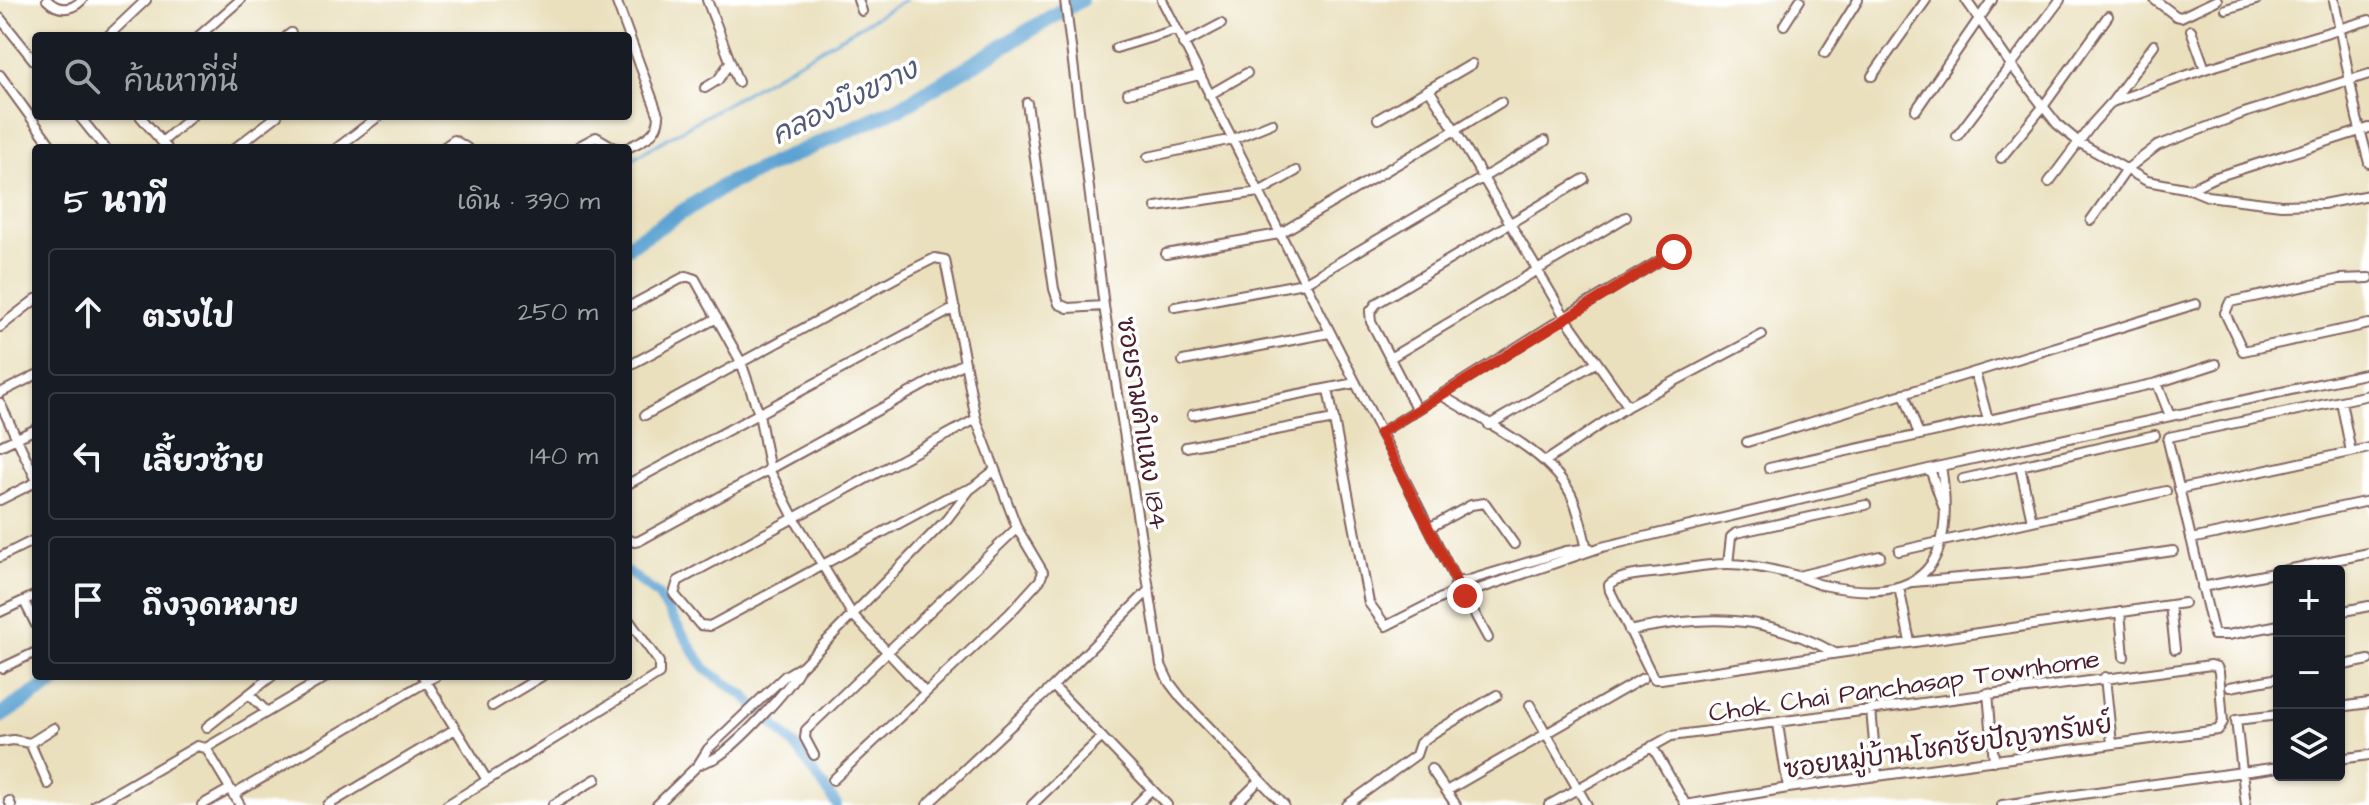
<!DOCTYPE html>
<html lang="th">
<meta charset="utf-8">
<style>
body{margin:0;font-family:"Architects Daughter","Playpen Sans Thai",sans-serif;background:#20242c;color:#f1f3f6}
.controls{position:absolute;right:24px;bottom:24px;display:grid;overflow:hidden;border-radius:8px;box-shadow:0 2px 6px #0004}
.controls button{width:72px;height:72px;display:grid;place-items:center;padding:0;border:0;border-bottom:2px solid #363941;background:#171b24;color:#f1f3f6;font:40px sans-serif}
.stop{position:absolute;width:24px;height:24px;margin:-18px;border:6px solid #c8321e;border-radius:50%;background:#fff}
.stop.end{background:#c8321e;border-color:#fff;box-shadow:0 2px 8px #0008}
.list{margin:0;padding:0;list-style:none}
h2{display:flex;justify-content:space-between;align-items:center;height:104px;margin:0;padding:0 32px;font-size:34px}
h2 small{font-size:26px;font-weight:400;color:#9ea1a6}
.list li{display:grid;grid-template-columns:52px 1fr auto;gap:24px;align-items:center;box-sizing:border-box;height:128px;margin:0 16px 16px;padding:0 16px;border:2px solid #363941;border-radius:8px}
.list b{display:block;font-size:30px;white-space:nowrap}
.list em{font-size:26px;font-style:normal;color:#9ea1a6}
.icon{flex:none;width:44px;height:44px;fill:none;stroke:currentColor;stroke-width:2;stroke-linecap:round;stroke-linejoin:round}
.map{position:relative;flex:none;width:2369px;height:805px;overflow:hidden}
.search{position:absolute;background:#171b24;box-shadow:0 2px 6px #0004;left:32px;top:32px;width:600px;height:88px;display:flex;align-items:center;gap:20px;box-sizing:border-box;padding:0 28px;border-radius:8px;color:#9ea1a6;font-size:30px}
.panel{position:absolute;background:#171b24;box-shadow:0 2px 6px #0004;left:32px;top:144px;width:600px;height:536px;border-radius:8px}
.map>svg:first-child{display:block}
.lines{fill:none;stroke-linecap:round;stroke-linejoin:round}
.stream{stroke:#5ca2d2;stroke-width:3}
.canal{stroke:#5ca2d2;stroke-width:10}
.river{stroke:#5ca2d2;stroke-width:16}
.minor-casing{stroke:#82635e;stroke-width:12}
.minor{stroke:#fff;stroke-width:8}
.route{stroke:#c8321e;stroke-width:10}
.labels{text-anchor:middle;stroke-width:7;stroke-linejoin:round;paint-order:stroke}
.street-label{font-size:26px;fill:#4a1f2b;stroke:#fff}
.water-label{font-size:28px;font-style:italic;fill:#525a76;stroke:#fff}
</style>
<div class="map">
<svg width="2369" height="805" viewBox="0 0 2369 805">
<rect width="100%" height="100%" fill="#fff"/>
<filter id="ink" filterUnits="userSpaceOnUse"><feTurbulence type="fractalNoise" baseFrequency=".0125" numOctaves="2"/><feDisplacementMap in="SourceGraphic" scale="16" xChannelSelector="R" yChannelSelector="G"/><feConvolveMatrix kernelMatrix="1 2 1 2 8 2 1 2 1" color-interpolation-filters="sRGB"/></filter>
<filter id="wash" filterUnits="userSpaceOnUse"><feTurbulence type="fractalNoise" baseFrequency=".006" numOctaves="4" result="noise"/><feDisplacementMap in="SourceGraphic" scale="32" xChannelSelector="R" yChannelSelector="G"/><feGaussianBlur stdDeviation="1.8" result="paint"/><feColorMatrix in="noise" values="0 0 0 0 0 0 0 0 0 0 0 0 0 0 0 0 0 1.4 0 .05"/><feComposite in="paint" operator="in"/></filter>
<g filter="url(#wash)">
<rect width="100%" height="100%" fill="#eae0bd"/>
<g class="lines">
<path class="stream" d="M 628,161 L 905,0"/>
<path class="canal" d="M 628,572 L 658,595 L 705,669 L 745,696 L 796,747 L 837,805"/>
<path class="river" d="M 628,246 L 725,185 L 903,106 L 1080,0
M 0,716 L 62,676"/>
</g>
</g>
<g filter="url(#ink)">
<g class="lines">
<g class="minor-casing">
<path id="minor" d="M 47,0 C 58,11 71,11 82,0
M 616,0 L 659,117 C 658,135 642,141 627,148
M 707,0 L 738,82
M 858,0 L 862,11
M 1065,0 L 1104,306 L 1161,665 L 1169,682 L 1182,699 L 1284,805
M 1162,0 L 1457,583
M 2060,0 L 2011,65 L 2057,124 L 2080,143 L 2147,181 L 2190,189 L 2207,196 L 2281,205 L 2323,204 L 2369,195
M 2155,0 L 2176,16 L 2181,17 L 2217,0
M 2334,0 L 2357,118 L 2369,163
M 2226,9 L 2256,0
M 0,18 L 36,63
M 1784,25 L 1800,0
M 2191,30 L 2205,69
M 108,36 L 146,0
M 199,36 L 240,0
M 287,36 L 291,33
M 1183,44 L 1221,24
M 1116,48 L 1175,30
M 1825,53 L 1858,0
M 0,75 L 53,148
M 1872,76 L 1926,0
M 705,88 L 718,80 L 730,62
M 1128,93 L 1199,75
M 1209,95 L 1247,73
M 1501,102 L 1455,130 L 1565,317 L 1674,252
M 2112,102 L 2154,45
M 1027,103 L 1054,289 L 1059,304 L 1068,308 L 1104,306
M 1916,110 L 1992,0
M 79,116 L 105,148
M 140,116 L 167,148
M 1378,119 L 1472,64
M 1957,136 L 2011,65 L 1966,0
M 162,142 L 192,116
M 579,146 L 596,137 L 615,148
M 235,148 L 277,116
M 337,148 L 379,116
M 443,148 L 454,140 L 467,148
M 1148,157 L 1233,139 L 1272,123
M 2001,158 L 2042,108 L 2108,16
M 2049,182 L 2093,123 L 2112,102 L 2205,69 L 2369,20
M 2190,189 L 2213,178 L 2369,128
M 1156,207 L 1259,192 L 1296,171
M 2091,220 L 2127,169 L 2157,146 L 2244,113 L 2369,74
M 1166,254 L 1279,234 L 1455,130 L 1430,91
M 2369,278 L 2340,279 L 2230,302 L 2225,313 L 2243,351 L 2369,324
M 628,307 L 686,276 L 695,279 L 741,362 L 759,414 L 770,471 L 794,518 L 852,614 L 925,692
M 1175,307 L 1304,283 L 1545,141
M 0,327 L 36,299
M 1390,358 L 1626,217
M 1183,361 L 1329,333
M 630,365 L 717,318
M 1975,372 L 1988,420
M 2157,383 L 2170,416
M 1328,389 L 1369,603 L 1386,626 L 1455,591
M 0,393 L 36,375
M 1904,393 L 1919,435
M 1441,395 C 1483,421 1556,454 1574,501 C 1580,516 1583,533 1587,549
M 2341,401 L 2351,452
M 0,403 L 36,479
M 1417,410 L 1371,322 L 1370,312 L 1377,303 L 1584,179
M 645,415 L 901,275 L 935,258 L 945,260 L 976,419 L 1017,528 L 1043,572 L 1040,580 L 1010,613 L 833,780
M 1192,415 L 1355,383
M 976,419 L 678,581 L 674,594 L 700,625 L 710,626 L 946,498 L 972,488 L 995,470
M 1489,425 L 1597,362
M 1380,433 L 1565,317 L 1628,406
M 1747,442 L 2196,304
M 0,446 L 36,429
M 1186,447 L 1334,419
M 1546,461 L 1628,406 L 1762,335
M 1941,466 C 1957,563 1925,607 1823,585 C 1812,583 1804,578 1794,575 C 1774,570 1749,564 1728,564 C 1706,564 1683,569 1661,572 C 1646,574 1621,574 1609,585 L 1610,591 L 1652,675 L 1655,679 L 1661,679 L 2184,603
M 2020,466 L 2032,521
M 1769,468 L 2157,383 L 2216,364
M 1930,469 L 1944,509
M 1963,479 L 2155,435
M 628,484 L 955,308
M 2179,489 L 2369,448
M 0,500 L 36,482
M 1429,528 L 1471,505 L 1485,503 L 1514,544
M 628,539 L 634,542 L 639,541 L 964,363
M 2191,539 L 2369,501
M 1899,551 L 2166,491
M 0,557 L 36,539
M 1728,564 L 1731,537 L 1736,533 L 1866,505
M 2282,571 L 2369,553
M 1798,576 L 1880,556
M 1466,581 L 1566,551 L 1590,548
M1454 589a8 8 0 1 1 16 0a8 8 0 1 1-16 0Z
M 1913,582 L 2028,572 L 2173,551
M 1899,587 L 1910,642
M 2202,587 L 2279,572
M 1470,592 L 1602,547 L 1941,466 L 2369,373
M 1465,596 L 1488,638
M 24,601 L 36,625
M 2170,605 L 2175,649
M 0,612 L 36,595
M 2120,612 L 2124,657
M 2339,612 L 2369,606
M 2279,625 L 2228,635 L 2214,635 L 2168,441 L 2169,437 L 2369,395
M 1629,631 C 1706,614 1765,614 1835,653
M 2339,666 L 2369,660
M 2,668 L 36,652
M 423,676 L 487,780
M 2105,677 L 2112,744
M 1053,686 L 1167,805
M 2230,687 L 2279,678
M 1988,693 L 1994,761
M 249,694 L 267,712
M 1530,705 L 1587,805
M 492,706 L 542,676
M 2339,707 L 2369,703
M 1871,709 L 1877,777
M 1778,724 L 1788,788
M 207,727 L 272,676
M 0,742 L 13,740 L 30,743 L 48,784
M 30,743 L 54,728
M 1652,746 L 1686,805
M 206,748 L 240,805
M 814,755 L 805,738 L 806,730 L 1017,528
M 2339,759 L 2369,755
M 699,765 C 704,762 712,760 717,757 C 737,745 790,689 800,668
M 1431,769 L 1456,805
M 1448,790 L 1643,678
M 233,795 L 436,676
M 9,801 L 11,805
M 95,805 L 197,746 L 206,748 L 328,676
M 202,805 L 230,789
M 328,805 L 455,729
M 447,805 L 659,674 L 659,662 L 628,619
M 553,805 L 596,779
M 657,805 L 698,765 L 708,749 L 785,676 L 802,666 L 947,519 L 971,488
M 927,805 L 1053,686 L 1149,590
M 1032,805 L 1102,737
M 1136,805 L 1152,789
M 1235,805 L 1260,780
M 1347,805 L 1416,755 L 1420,743 L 1435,732 L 1497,695
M 1549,805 L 1671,736 L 2211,665 L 2217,667 L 2219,672 L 2223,722 L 2218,730 L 1788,788 L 1685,805
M 2002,805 L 2279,767
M 2246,805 L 2236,720 L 2279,715"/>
</g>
<use href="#minor" class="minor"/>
</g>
</g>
<g class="lines" filter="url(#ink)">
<path class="route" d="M 1465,596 L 1459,596 L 1455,591 L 1457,583 L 1380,433 L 1674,252"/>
</g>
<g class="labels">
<g class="street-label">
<text transform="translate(1143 423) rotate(81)" y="9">ซอยรามคำแหง 184</text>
<text transform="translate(1904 685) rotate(-8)" y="9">Chok Chai Panchasap Townhome</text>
<text transform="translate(1948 746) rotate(-8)" y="9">ซอยหมู่บ้านโชคชัยปัญจทรัพย์</text>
</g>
<g class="water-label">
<text transform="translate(844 101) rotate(-26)" y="10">คลองบึงขวาง</text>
</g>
</g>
</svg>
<div class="controls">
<button>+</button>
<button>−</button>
<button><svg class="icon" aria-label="layers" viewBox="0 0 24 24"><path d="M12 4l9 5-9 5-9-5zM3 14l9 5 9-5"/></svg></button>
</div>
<div class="stop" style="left:1674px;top:252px"></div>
<div class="stop end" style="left:1465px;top:596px"></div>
<div class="search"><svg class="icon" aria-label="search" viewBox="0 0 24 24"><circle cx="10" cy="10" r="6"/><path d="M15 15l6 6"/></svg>ค้นหาที่นี่</div>
<section class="panel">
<h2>5 นาที<small>เดิน · 390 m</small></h2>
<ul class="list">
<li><svg class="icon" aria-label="ahead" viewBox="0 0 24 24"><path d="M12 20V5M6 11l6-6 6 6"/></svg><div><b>ตรงไป</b></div><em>250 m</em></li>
<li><svg class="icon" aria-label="left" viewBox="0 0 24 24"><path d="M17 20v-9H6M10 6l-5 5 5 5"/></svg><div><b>เลี้ยวซ้าย</b></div><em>140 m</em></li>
<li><svg class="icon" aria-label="arrive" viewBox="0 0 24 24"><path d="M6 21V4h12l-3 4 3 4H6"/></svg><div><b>ถึงจุดหมาย</b></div></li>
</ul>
</section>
</div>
